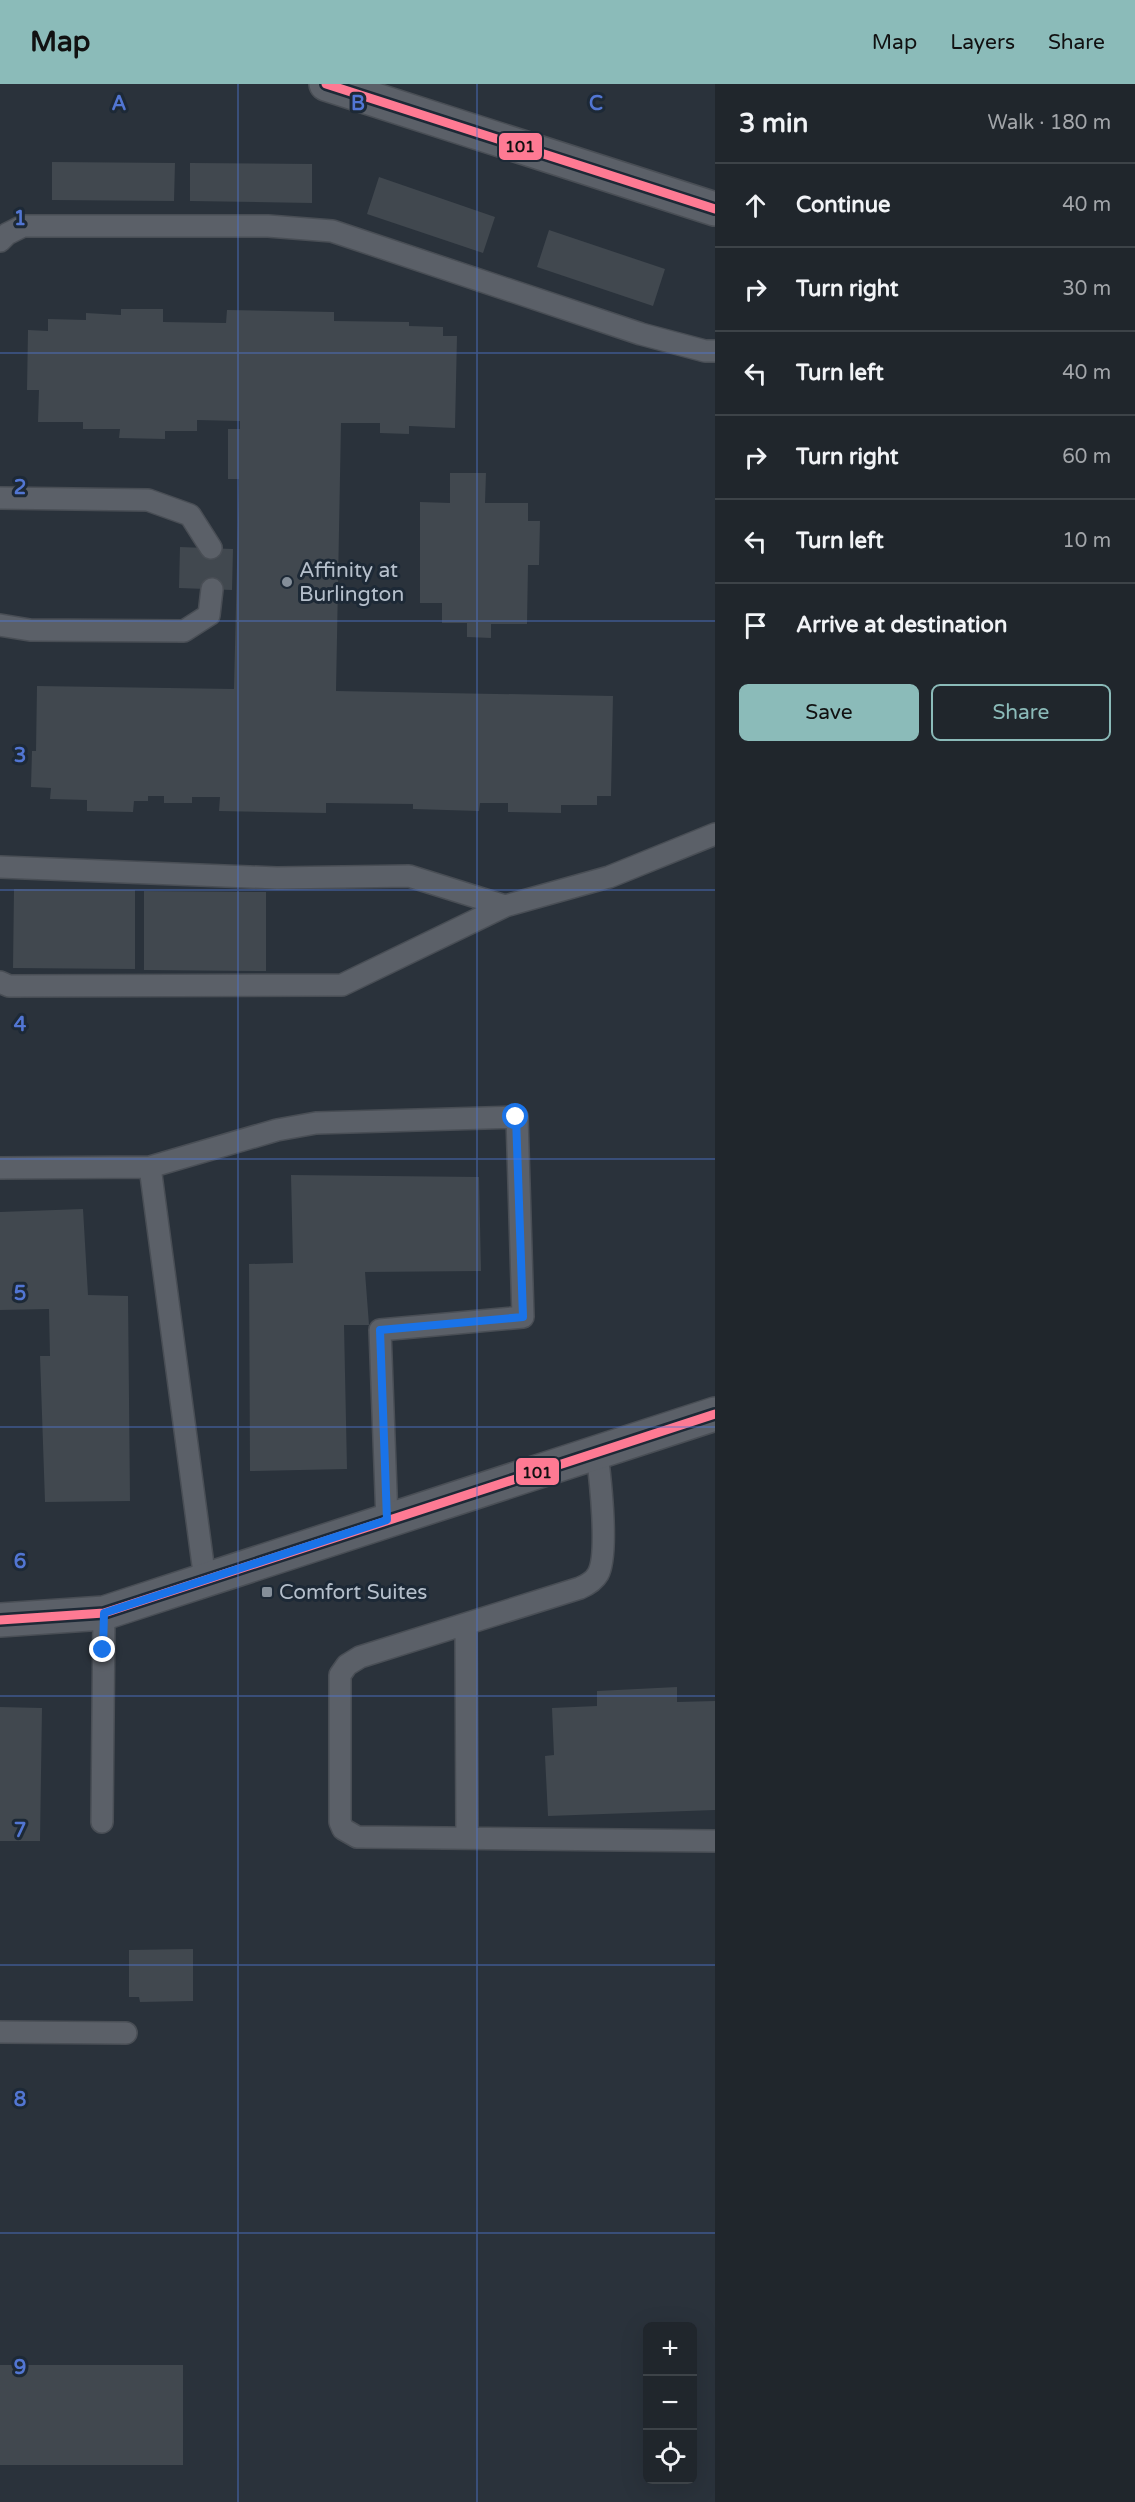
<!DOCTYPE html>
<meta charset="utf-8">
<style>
body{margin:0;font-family:"Varela Round",sans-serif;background:#282e34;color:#f1f3f6}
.controls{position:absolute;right:18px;bottom:18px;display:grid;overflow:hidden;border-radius:9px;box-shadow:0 6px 24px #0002}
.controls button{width:54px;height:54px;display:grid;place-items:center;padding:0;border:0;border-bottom:2px solid #3d4348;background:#20262c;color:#f1f3f6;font:30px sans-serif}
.stop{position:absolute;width:18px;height:18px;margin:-14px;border:4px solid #1a73e8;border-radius:50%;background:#fff}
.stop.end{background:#1a73e8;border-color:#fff;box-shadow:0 2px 6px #0008}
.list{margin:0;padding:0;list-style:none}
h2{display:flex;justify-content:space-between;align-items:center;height:78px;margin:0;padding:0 24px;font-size:26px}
h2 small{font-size:20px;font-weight:400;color:#a2a5a9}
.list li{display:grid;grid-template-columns:39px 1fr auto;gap:18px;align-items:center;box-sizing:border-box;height:84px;padding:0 24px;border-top:2px solid #3d4348}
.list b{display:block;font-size:22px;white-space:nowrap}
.list em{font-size:20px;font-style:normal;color:#a2a5a9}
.actions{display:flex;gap:12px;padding:18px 24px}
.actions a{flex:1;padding:14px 0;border:2px solid #8bbbb9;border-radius:9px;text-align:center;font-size:21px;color:#8bbbb9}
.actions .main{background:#8bbbb9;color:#111}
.icon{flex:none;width:33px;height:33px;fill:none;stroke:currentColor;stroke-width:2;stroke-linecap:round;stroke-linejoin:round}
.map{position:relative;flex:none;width:715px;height:2418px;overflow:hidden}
header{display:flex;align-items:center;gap:36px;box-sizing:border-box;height:84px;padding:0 30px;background:#8bbbb9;color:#111}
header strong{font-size:28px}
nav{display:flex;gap:33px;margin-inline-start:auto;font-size:21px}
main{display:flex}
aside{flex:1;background:#20262c}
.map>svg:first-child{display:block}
.building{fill:#41484f}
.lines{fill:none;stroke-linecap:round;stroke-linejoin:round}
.lane-casing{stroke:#494e55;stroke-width:24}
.street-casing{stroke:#494e55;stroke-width:36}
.lane{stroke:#5b6068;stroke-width:21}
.street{stroke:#5b6068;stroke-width:33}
.bus-1-casing{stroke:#1d2936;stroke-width:14}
.bus-1{stroke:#fe7a93;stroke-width:9}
.route{stroke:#1a73e8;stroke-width:8}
.grid{fill:none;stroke:#5276d3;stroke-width:1.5;stroke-opacity:0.55}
.poi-dot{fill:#848e99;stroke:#1d2936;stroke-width:2}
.labels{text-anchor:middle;stroke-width:6;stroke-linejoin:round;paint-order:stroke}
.poi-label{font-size:21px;fill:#b5bfcb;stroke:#1d2936;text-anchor:start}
.grid-label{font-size:20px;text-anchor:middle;font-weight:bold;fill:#5276d3;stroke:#1d2936;stroke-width:6;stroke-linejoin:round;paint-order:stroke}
.line-badge{stroke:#1d2936;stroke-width:2}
.pale-badge-label{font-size:16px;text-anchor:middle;font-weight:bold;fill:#111}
</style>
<header>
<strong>Map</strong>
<nav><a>Map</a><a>Layers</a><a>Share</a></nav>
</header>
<main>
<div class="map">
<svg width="715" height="2418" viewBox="0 0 715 2418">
<rect width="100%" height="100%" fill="#2a323b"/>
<path class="building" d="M 52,78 L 175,79 L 174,117 L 52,116 Z
M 190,79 L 312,80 L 312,119 L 190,117 Z
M 379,93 L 495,133 L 483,169 L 367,130 Z
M 549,146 L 665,185 L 653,222 L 537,183 Z
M 121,225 L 163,225 L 163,238 L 226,239 L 227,226 L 334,228 L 334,237 L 409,238 L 409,242 L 443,243 L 443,252 L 457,252 L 455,344 L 409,342 L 409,350 L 380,349 L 380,339 L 341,339 L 336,607 L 613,612 L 611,712 L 597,712 L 597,721 L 561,721 L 561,729 L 508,728 L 508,719 L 480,719 L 479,727 L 413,725 L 413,720 L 326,719 L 326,729 L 219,727 L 220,713 L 192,713 L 192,719 L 164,719 L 164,712 L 148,712 L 148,717 L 134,717 L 133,728 L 87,727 L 87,716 L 50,715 L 51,704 L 31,703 L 32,667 L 36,667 L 37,602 L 234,605 L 239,395 L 228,395 L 228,345 L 240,345 L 240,337 L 197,336 L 197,347 L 165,347 L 165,355 L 119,354 L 120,345 L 83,345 L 83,338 L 38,338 L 39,306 L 27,306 L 28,246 L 48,247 L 48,235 L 86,236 L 86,229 L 121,231 Z
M 450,389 L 486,389 L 485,419 L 528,419 L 528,437 L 540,437 L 539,481 L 528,481 L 527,540 L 491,540 L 491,554 L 467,553 L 467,539 L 442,539 L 442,519 L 420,519 L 420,418 L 450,419 Z
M 180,463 L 233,465 L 232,506 L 179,504 Z
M 14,805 L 135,806 L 135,885 L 13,884 Z
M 144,807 L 266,808 L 266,887 L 144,886 Z
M 291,1091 L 479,1093 L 481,1187 L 365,1188 L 369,1241 L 344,1241 L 347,1385 L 250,1387 L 249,1180 L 293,1179 Z
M 83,1125 L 88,1211 L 128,1212 L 130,1417 L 45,1418 L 40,1272 L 50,1272 L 49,1225 L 0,1226 L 0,1128 Z
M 677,1603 L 677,1618 L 715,1617 L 715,1726 L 548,1732 L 545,1672 L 554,1671 L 552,1624 L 597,1622 L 597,1607 Z
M 0,1623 L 42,1624 L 40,1757 L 0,1757 Z
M 193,1865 L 193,1917 L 140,1918 L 139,1913 L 129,1913 L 129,1866 Z
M 0,2281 L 183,2281 L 183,2381 L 0,2381 Z"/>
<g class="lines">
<g class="lane-casing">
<path id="lane" d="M 0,157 L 7,150 L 23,142 L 268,142 L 332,147 L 641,250 L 705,267 L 715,267
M 0,414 L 148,416 L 190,431 L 211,464
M 0,541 L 30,546 L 184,547 L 209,531 L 212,505
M 0,783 L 277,794 L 409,792 L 505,822
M 0,898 L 9,902 L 342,901 L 505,822 L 609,793 L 715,750
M 150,1083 L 277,1046 L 316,1039 L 517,1033 L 523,1233 L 380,1246 L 387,1436
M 0,1084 L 150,1083 L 205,1496
M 597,1369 C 600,1393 609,1470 598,1490 C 594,1497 587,1501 580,1504 L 360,1573 L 347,1581 L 340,1591 L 340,1738 L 343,1745 L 357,1753 L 715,1757
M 466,1540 L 467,1754
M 102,1738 L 104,1529
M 0,1948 L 126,1949"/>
</g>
<g class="street-casing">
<path id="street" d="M 326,0 L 715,125
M 0,1536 L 104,1529 L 715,1330"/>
</g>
<use href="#lane" class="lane"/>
<use href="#street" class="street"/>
<g class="bus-1-casing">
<path id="bus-1" d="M 326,0 L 715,125
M 0,1536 L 104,1529 L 715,1330"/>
</g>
<use href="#bus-1" class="bus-1"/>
</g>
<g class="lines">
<path class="route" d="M 103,1566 L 104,1529 L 387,1436 L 380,1246 L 523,1233 L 516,1033"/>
</g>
<path class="grid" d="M 238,0 L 238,2418M 477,0 L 477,2418M 0,269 L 715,269M 0,537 L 715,537M 0,806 L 715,806M 0,1075 L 715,1075M 0,1343 L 715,1343M 0,1612 L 715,1612M 0,1881 L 715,1881M 0,2149 L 715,2149"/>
<g class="poi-dot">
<circle cx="287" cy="498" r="6"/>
<rect x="261" y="1502" width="12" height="12" rx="3"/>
</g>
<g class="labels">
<g class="poi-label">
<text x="299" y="493">Affinity at<tspan x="299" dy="24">Burlington</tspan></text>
<text x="279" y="1515">Comfort Suites</text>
</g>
</g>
<g class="grid-label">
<text x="119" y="26">A</text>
<text x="358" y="26">B</text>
<text x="596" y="26">C</text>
<text x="20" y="141">1</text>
<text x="20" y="410">2</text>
<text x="20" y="678">3</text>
<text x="20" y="947">4</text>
<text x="20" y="1216">5</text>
<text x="20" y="1484">6</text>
<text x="20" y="1753">7</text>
<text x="20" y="2022">8</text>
<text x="20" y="2290">9</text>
</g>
<g class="line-badge">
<rect x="498" y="48" width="45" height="29" rx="6" fill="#fe7a93"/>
<rect x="515" y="1373" width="45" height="29" rx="6" fill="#fe7a93"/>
</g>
<g class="pale-badge-label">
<text x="520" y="68">101</text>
<text x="537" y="1394">101</text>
</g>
</svg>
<div class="controls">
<button>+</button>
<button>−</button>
<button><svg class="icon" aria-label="locate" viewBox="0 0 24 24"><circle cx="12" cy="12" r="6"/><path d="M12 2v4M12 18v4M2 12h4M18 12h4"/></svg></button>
</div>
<div class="stop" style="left:516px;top:1033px"></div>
<div class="stop end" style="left:103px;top:1566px"></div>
</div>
<aside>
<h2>3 min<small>Walk · 180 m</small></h2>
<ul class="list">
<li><svg class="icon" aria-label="ahead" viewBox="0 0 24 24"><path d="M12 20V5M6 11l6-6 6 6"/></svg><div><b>Continue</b></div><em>40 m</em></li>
<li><svg class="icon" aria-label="right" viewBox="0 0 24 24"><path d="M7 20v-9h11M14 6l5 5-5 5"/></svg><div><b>Turn right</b></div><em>30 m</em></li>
<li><svg class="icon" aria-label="left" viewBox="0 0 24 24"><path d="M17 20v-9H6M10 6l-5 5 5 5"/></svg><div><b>Turn left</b></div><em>40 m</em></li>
<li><svg class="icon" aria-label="right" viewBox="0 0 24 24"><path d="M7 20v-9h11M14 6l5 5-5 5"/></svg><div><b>Turn right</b></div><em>60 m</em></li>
<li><svg class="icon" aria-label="left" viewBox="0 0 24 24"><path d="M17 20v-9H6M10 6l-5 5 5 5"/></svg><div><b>Turn left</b></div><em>10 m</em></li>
<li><svg class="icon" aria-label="arrive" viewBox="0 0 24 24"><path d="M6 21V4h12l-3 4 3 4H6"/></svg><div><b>Arrive at destination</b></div></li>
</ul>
<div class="actions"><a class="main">Save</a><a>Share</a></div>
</aside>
</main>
